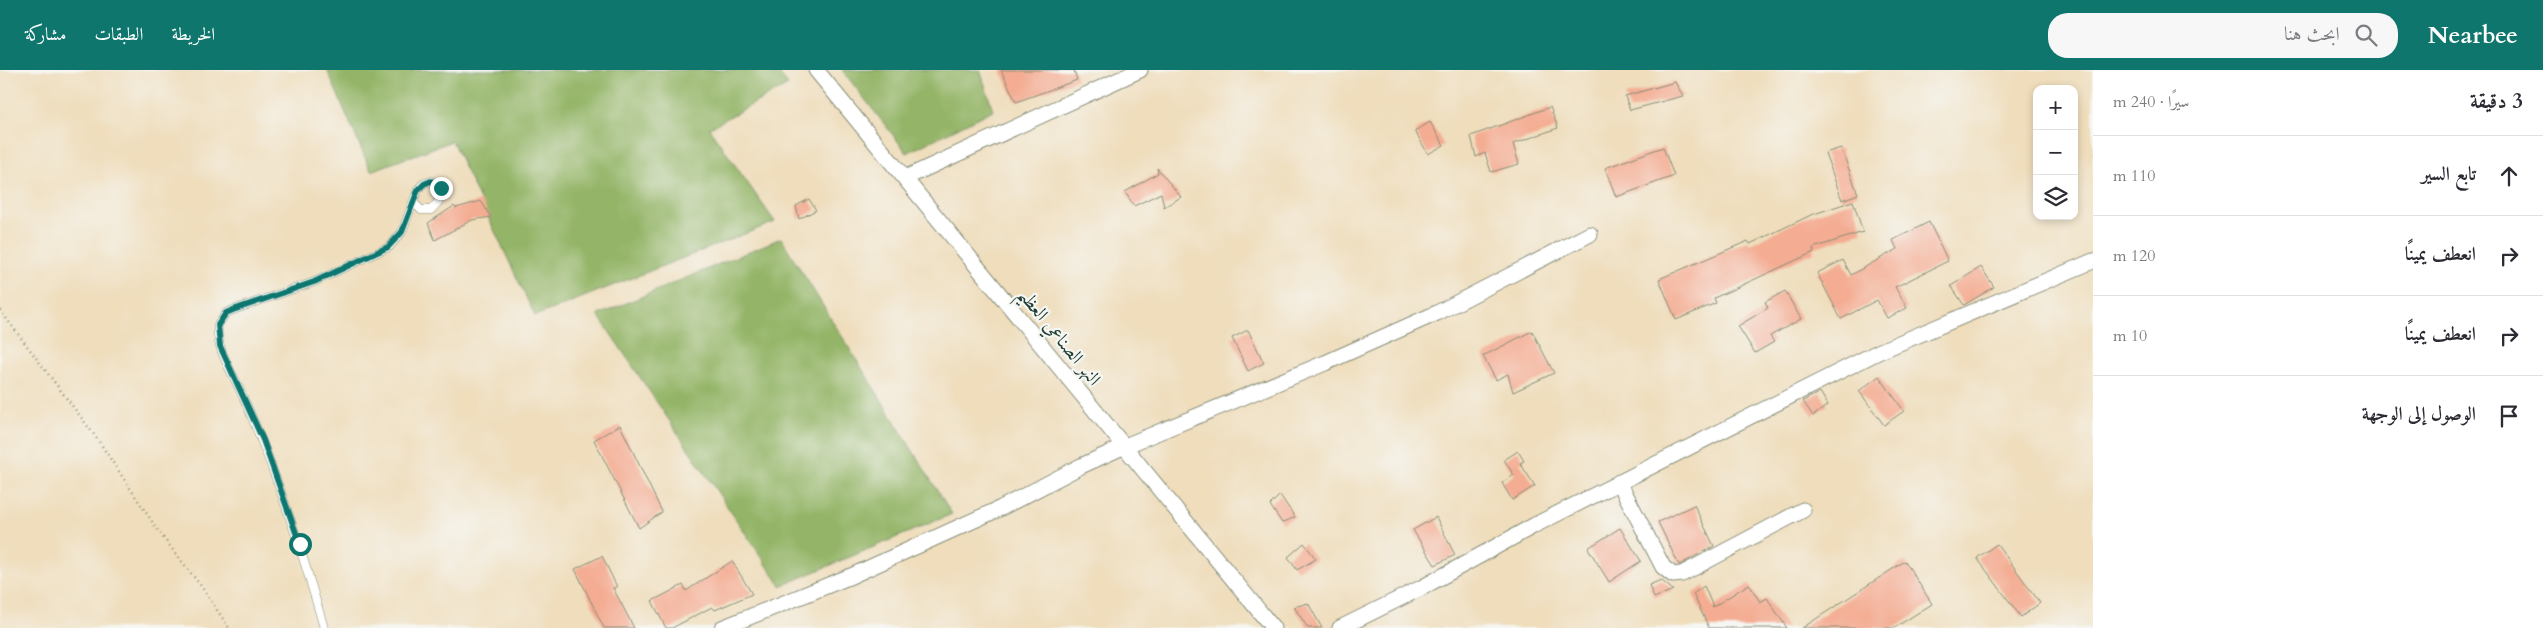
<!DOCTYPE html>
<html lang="ar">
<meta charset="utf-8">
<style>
body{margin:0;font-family:Cardo,Amiri,serif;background:#f7f7f7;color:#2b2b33;direction:rtl}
.controls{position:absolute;right:15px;top:15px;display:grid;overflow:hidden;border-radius:10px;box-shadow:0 2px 8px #0003}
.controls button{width:45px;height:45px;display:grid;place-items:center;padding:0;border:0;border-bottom:1px solid #e1e1e2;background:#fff;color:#2b2b33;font:25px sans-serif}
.stop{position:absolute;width:15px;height:15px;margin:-11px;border:4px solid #0f766e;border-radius:50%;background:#fff}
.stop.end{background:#0f766e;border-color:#fff;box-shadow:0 1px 5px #0008}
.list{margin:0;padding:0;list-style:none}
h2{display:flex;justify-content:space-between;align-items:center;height:65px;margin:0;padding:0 20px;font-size:21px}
h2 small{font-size:16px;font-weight:400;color:#7c7c81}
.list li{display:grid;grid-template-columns:32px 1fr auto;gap:15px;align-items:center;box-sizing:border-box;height:80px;padding:0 20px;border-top:1px solid #e1e1e2}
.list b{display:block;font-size:19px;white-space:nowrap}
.list em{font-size:16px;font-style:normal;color:#7c7c81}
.icon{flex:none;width:28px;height:28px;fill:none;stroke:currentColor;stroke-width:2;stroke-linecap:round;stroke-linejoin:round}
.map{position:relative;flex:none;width:2093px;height:558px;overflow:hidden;direction:ltr}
header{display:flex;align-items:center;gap:30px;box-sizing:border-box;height:70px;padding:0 25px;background:#0f766e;color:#fff}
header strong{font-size:24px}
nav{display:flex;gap:28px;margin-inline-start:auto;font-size:18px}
.search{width:350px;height:45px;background:#f7f7f7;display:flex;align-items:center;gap:12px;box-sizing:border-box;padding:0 18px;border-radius:20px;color:#7c7c81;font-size:19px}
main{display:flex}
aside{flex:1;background:#fff}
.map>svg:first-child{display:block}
.forest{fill:#94b568;stroke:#5a794e}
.building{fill:#f4ac92}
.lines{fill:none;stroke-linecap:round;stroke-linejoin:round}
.service-casing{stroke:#878d78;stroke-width:9}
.minor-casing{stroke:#878d78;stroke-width:17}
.path{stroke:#878d78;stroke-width:2.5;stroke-dasharray:1 4;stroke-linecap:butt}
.service{stroke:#fff;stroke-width:8}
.minor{stroke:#fff;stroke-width:15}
.route{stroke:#0f766e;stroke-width:6}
.labels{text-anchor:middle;stroke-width:4.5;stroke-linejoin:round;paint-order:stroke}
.street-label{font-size:19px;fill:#1f3d34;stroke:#f6f6f2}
</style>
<header>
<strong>Nearbee</strong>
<div class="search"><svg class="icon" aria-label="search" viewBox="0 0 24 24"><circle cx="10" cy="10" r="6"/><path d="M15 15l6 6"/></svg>ابحث هنا</div>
<nav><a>الخريطة</a><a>الطبقات</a><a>مشاركة</a></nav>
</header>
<main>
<aside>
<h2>3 دقيقة<small>سيرًا · 240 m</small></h2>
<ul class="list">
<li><svg class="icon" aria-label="ahead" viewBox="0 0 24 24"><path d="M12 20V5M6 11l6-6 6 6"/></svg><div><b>تابع السير</b></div><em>110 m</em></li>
<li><svg class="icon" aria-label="right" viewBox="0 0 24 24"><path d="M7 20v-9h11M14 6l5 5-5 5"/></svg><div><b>انعطف يمينًا</b></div><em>120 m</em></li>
<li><svg class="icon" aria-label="right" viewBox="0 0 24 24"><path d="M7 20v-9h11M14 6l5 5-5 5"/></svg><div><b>انعطف يمينًا</b></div><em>10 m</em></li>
<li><svg class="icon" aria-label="arrive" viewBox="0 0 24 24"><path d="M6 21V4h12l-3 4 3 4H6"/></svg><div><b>الوصول إلى الوجهة</b></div></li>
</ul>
</aside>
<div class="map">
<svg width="2093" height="558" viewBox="0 0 2093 558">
<rect width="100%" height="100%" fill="#f6f6f2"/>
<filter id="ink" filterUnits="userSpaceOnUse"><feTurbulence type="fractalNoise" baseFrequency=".02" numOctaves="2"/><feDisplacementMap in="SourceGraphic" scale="10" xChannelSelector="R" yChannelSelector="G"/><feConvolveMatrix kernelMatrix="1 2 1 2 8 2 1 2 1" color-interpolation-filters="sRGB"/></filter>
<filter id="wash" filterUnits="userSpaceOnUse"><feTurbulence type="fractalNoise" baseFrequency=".0096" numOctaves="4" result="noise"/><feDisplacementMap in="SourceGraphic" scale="20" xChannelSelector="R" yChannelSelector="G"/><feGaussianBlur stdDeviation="1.12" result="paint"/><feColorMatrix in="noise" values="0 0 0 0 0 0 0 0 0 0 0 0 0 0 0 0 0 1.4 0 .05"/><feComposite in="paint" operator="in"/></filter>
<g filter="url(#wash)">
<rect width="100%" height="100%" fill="#efddbb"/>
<path class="forest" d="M 327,0 L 776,0 L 788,15 L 709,58 L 775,152 L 535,246 L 452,71 L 371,101 Z
M 842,0 L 980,0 L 993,40 L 907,83 Z
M 781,168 L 952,444 L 781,516 L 598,245 Z"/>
<g id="blocks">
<path class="building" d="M 1001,0 L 1074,0 L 1077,10 L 1016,32 Z
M 1675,12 L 1683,26 L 1630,40 L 1625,26 Z
M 1550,37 L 1558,58 L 1513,74 L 1519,94 L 1491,102 L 1485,83 L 1476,87 L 1471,66 Z
M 1430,52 L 1444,75 L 1428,84 L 1415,61 Z
M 1663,77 L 1674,106 L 1616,127 L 1605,98 Z
M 1841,78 L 1858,124 L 1842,130 L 1825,83 Z
M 1157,98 L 1181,127 L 1164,137 L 1161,123 L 1134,136 L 1125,122 L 1158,103 Z
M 809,129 L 816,140 L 799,149 L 796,136 Z
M 481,131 L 491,147 L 472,150 L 435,170 L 428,153 L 454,136 L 456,138 Z
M 1853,131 L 1863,162 L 1813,178 L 1814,182 L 1714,228 L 1716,233 L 1676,250 L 1659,209 L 1748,171 L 1750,174 L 1811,145 Z
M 1929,152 L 1948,191 L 1895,217 L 1907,238 L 1887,248 L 1877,230 L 1841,249 L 1817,203 L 1843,190 L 1851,205 L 1897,179 L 1893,170 Z
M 1981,197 L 1994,217 L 1964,235 L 1951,216 Z
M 1785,221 L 1801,249 L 1770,266 L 1774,272 L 1755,283 L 1738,256 L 1768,238 L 1765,232 Z
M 1248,260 L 1264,293 L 1248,301 L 1232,268 Z
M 1532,261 L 1554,303 L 1513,322 L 1508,304 L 1496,310 L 1483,286 Z
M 1879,306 L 1904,341 L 1884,355 L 1859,321 Z
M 1820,322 L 1828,335 L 1813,346 L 1803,331 Z
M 620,355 L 662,442 L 639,458 L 594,370 Z
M 1518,381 L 1524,391 L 1520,393 L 1535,416 L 1512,430 L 1502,413 L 1514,405 L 1504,390 Z
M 1280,425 L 1295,447 L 1282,453 L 1270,435 Z
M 1694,435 L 1714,476 L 1679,495 L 1658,452 Z
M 1436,447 L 1455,485 L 1435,495 L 1413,460 Z
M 1620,458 L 1641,491 L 1609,512 L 1588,478 Z
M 1304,473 L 1316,489 L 1297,500 L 1288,487 Z
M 1997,474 L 2040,533 L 2021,547 L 1977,488 Z
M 602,486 L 617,517 L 613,518 L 634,558 L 604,558 L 575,499 Z
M 732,491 L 752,524 L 715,540 L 712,537 L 672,558 L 666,558 L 652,531 L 683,515 L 686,521 Z
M 1905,491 L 1932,534 L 1894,558 L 1802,558 Z
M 1661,510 L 1673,520 L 1654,528 L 1649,515 Z
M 1749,514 L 1760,532 L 1767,528 L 1787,558 L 1709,558 L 1693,524 L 1704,516 L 1713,537 Z
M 1308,533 L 1322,558 L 1308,558 L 1294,537 Z"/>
</g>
</g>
<g filter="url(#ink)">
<use href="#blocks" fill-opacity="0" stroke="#878d78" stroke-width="1"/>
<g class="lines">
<g class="service-casing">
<path id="service" d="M 324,558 C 301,477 275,397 240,320 C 231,300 215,277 218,255 L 226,243 L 233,240 L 314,212 L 389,177 L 402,162 L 418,119 L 423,114 L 431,111 L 438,114 L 441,118 L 439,131 L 431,140 L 421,140 L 414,133"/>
</g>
<g class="minor-casing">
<path id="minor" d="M 816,0 L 1273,558
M 905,108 L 1140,0
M 1619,412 L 1663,497 L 1673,505 L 1682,504 L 1803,440
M 722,558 L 851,506 L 1001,438 L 1081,396 L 1125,376 L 1325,293 L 1437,243 L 1590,164
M 1340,558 L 1423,517 L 1535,455 L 1878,282 L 2093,191"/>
</g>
<path class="path" d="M 0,240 L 98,370 L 159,462 L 201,516 L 229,558"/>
<use href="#service" class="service"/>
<use href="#minor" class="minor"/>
</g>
</g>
<g class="lines" filter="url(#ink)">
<path class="route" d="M 300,474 L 263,370 L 220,276 L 218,255 L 226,243 L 233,240 L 314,212 L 388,177 L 402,162 L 418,120 L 424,114 L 431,111 L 438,114 L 441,118"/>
</g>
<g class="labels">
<g class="street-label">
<text transform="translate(1060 266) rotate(51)" y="7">النهر الصناعي العظيم</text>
</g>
</g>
</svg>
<div class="controls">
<button>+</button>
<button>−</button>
<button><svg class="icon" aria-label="layers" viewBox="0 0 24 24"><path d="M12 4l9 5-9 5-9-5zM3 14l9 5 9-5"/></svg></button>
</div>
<div class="stop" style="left:300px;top:474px"></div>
<div class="stop end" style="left:441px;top:118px"></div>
</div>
</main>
